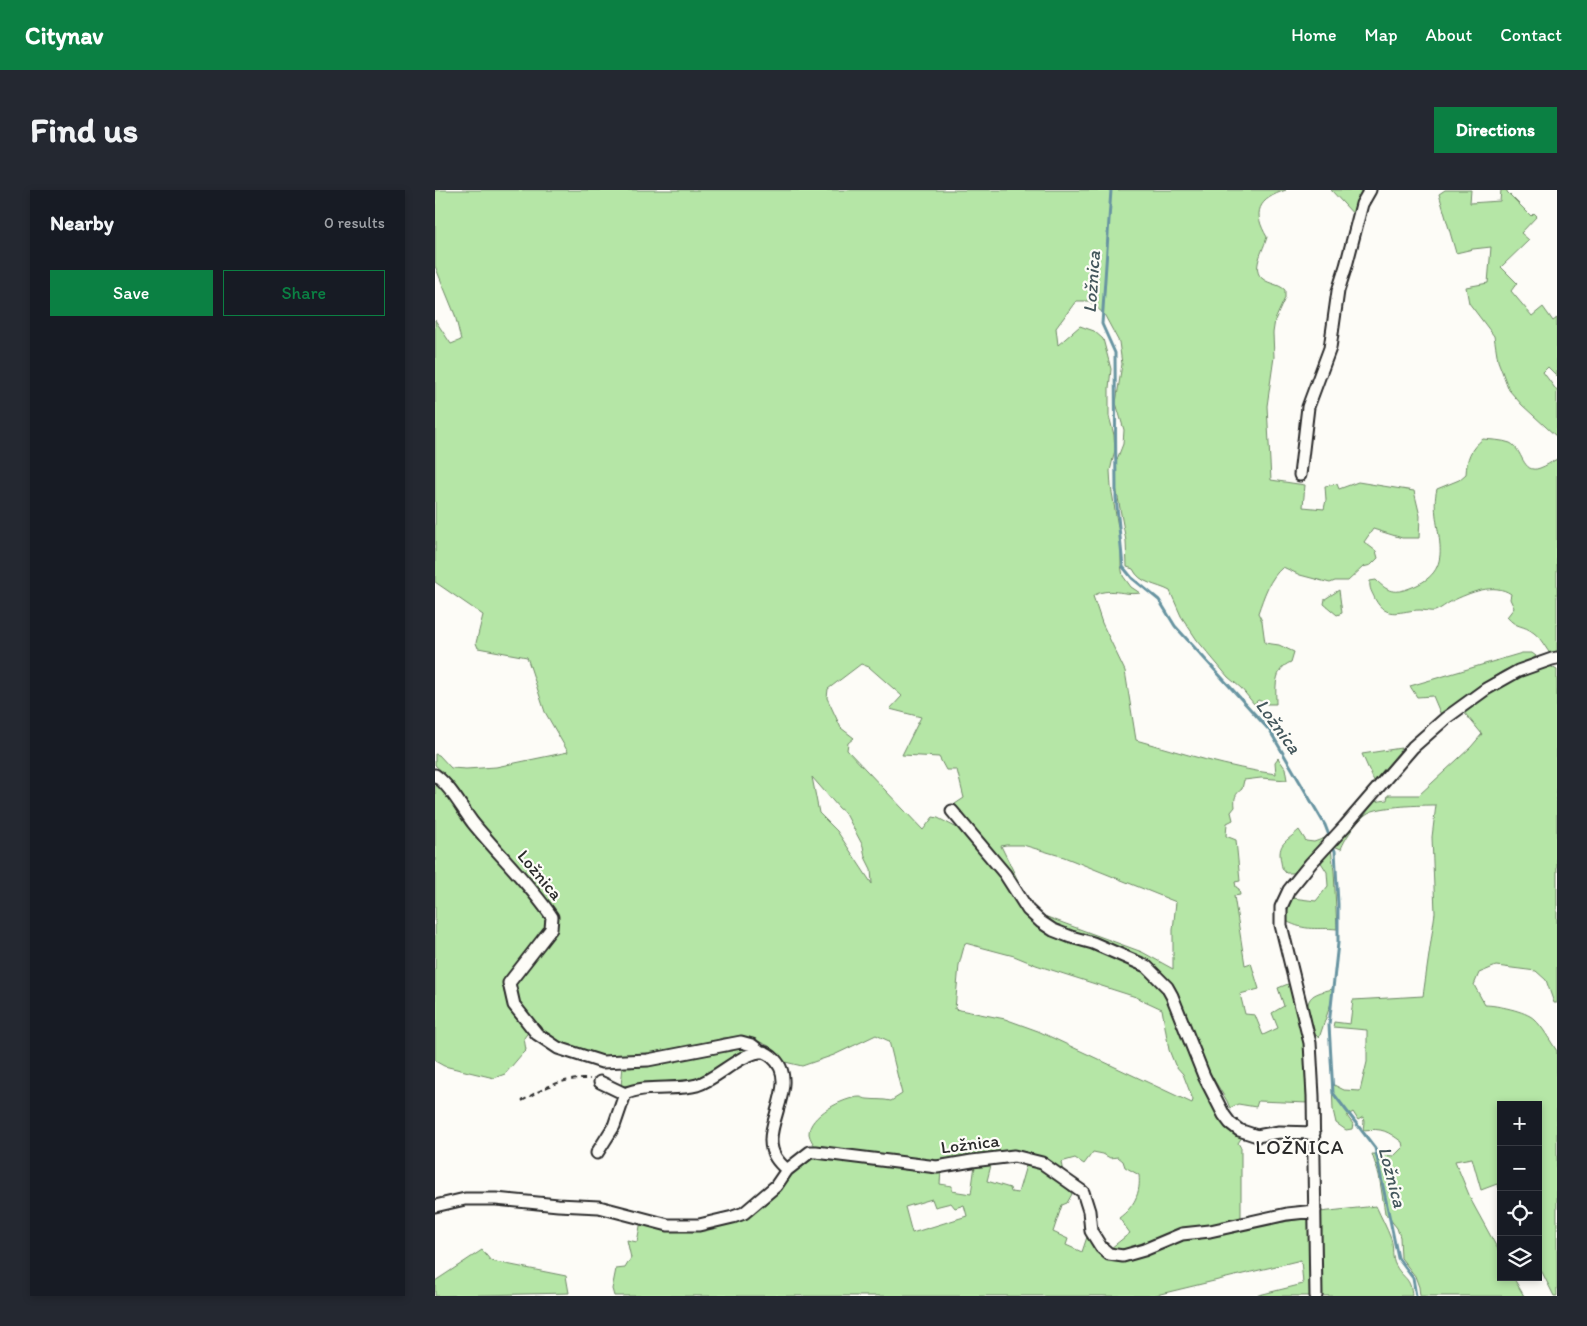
<!DOCTYPE html>
<meta charset="utf-8">
<style>
body{margin:0;font-family:Itim,sans-serif;background:#242831;color:#f1f3f6}
.controls{position:absolute;right:15px;bottom:15px;display:grid;overflow:hidden;border-radius:0px;box-shadow:0 2px 8px #0003}
.controls button{width:45px;height:45px;display:grid;place-items:center;padding:0;border:0;border-bottom:1px solid #363941;background:#171b24;color:#f1f3f6;font:25px sans-serif}
.list{margin:0;padding:0;list-style:none}
h2{display:flex;justify-content:space-between;align-items:center;height:65px;margin:0;padding:0 20px;font-size:21px}
h2 small{font-size:16px;font-weight:400;color:#9ea1a6}
.actions{display:flex;gap:10px;padding:15px 20px}
.actions a{flex:1;padding:11px 0;border:1px solid #0b8043;border-radius:0px;text-align:center;font-size:18px;color:#0b8043}
.actions .main{background:#0b8043;color:#fff}
.icon{flex:none;width:28px;height:28px;fill:none;stroke:currentColor;stroke-width:2;stroke-linecap:round;stroke-linejoin:round}
.map{position:relative;flex:none;width:1122px;height:1106px;overflow:hidden;border-radius:0px}
header{display:flex;align-items:center;gap:30px;box-sizing:border-box;height:70px;padding:0 25px;background:#0b8043;color:#fff}
header strong{font-size:24px}
nav{display:flex;gap:28px;margin-inline-start:auto;font-size:18px}
.intro{display:flex;align-items:center;justify-content:space-between;box-sizing:border-box;height:120px;padding:0 30px}
h1{margin:0;font-size:35px}
.button{padding:12px 22px;border-radius:0px;background:#0b8043;color:#fff;font-size:18px;font-weight:700}
main{display:flex;gap:30px;padding:0 30px}
aside{flex:1;background:#171b24;border-radius:0px;box-shadow:0 2px 8px #0003}
.map>svg:first-child{display:block}
.green{fill:#b5e6a6;stroke:#708868;fill-rule:evenodd}
.lines{fill:none;stroke-linecap:round;stroke-linejoin:round}
.stream{stroke:#6794a1;stroke-width:3}
.minor-casing{stroke:#2b2b2b;stroke-width:15}
.path{stroke:#2b2b2b;stroke-width:2;stroke-dasharray:5 4;stroke-linecap:butt}
.minor{stroke:#fdfcf7;stroke-width:11}
.labels{text-anchor:middle;stroke-width:4.5;stroke-linejoin:round;paint-order:stroke}
.street-label{font-size:18px;fill:#2b2b2b;stroke:#fdfcf7}
.water-label{font-size:19px;font-style:italic;fill:#44575c;stroke:#fdfcf7}
.quarter-label{font-size:20px;letter-spacing:1px;fill:#2b2b2b;stroke:#fdfcf7}
</style>
<header>
<strong>Citynav</strong>
<nav><a>Home</a><a>Map</a><a>About</a><a>Contact</a></nav>
</header>
<div class="intro"><h1>Find us</h1><a class="button">Directions</a></div>
<main>
<aside>
<h2>Nearby<small>0 results</small></h2>
<ul class="list">
</ul>
<div class="actions"><a class="main">Save</a><a>Share</a></div>
</aside>
<div class="map">
<svg width="1122" height="1106" viewBox="0 0 1122 1106">
<rect width="100%" height="100%" fill="#fdfcf7"/>
<filter id="ink" filterUnits="userSpaceOnUse"><feTurbulence type="fractalNoise" baseFrequency=".02" numOctaves="2"/><feDisplacementMap in="SourceGraphic" scale="10" xChannelSelector="R" yChannelSelector="G"/><feConvolveMatrix kernelMatrix="1 2 1 2 8 2 1 2 1" color-interpolation-filters="sRGB"/></filter>
<g filter="url(#ink)">
<path class="green" d="M 0,0 L 851,0 C 823,9 817,22 832,47 C 829,59 815,80 828,89 C 834,94 844,94 850,100 L 850,108 L 840,130 L 838,143 L 839,167 L 832,216 L 836,290 L 870,295 L 868,317 L 889,319 L 891,310 L 890,296 L 902,294 L 904,299 L 923,292 L 979,301 L 985,326 L 984,348 L 967,348 L 938,339 L 929,352 L 941,361 L 943,368 L 936,375 L 928,377 L 913,391 L 900,391 L 895,393 L 865,385 L 848,377 C 834,389 829,406 823,423 L 827,431 L 830,453 L 844,455 L 859,462 L 856,472 C 838,479 841,499 841,514 L 832,514 L 823,510 L 819,514 L 806,498 L 793,487 L 762,450 L 746,426 L 735,401 C 722,394 705,394 698,379 L 692,377 L 691,351 L 681,297 L 681,272 L 688,254 L 689,240 L 681,213 L 687,174 L 684,152 L 669,124 L 654,111 L 641,111 L 621,138 L 623,155 L 645,136 L 659,141 L 668,149 L 676,179 L 674,198 L 674,226 L 679,245 L 680,260 L 675,281 L 676,297 L 686,354 L 686,375 L 688,386 L 696,397 L 705,403 C 689,406 674,396 658,406 L 667,433 L 690,481 L 701,550 C 747,563 794,578 841,584 L 840,572 L 843,568 L 850,578 L 852,590 L 826,588 L 809,590 L 807,599 C 800,604 799,608 800,617 L 796,622 L 798,630 L 792,633 L 791,646 L 801,650 L 805,691 L 800,692 L 801,697 L 804,699 L 805,705 L 799,706 L 810,775 L 816,773 L 824,799 L 805,804 L 810,824 L 820,825 L 828,845 L 843,838 L 837,823 L 849,816 L 843,798 L 853,794 C 857,803 861,813 863,823 C 871,852 871,883 873,913 L 823,911 L 821,917 L 803,914 L 795,918 L 792,911 L 773,880 L 744,808 L 735,792 L 695,763 L 679,758 L 605,729 L 530,630 L 520,614 L 529,608 L 522,580 L 511,580 L 504,567 L 467,565 L 486,527 L 455,519 L 467,506 L 434,477 L 426,474 L 393,499 L 392,508 L 406,538 L 419,548 L 413,553 L 412,560 L 488,640 L 498,627 L 503,628 L 530,642 L 607,739 L 630,751 L 680,765 L 698,772 L 729,796 L 763,878 L 809,944 L 803,953 L 806,958 L 806,1033 L 691,1064 L 674,1061 L 664,1044 L 676,1058 L 695,1043 L 684,1028 C 699,1017 706,1003 704,985 L 690,977 L 688,971 L 683,967 L 675,968 L 668,964 L 658,962 L 649,974 L 640,968 L 626,972 L 629,988 L 604,968 L 510,972 L 381,958 C 378,953 375,949 374,944 C 373,926 409,907 425,907 C 427,907 430,909 432,909 C 440,910 448,909 456,911 L 467,904 L 454,851 L 441,845 L 399,865 L 367,876 L 350,872 L 334,856 L 325,852 L 300,847 L 287,848 L 268,856 L 192,869 L 175,868 L 123,854 L 110,844 L 84,816 L 79,790 L 122,734 L 123,727 L 118,718 L 54,646 L 16,590 L 0,575 L 0,564 L 4,565 L 16,578 L 31,579 L 61,577 L 133,562 L 110,522 L 92,467 L 43,458 L 41,453 L 48,425 L 0,392 L 0,130 L 16,154 L 26,150 L 20,125 L 0,76 ZM 377,587 L 404,618 L 411,624 L 428,656 L 430,667 L 436,679 L 437,694 L 402,641 L 384,623 ZM 571,655 L 588,655 L 629,667 L 741,712 L 738,740 L 738,779 L 707,762 L 601,723 L 595,715 L 566,656 ZM 530,753 L 579,766 L 601,775 L 701,807 L 727,819 L 734,860 L 740,875 L 748,884 L 758,910 L 757,913 L 603,841 L 570,829 L 520,819 L 524,775 Z
M 896,0 L 932,0 L 921,27 Z
M 1010,0 L 1036,0 L 1035,13 L 1065,11 L 1066,0 L 1072,0 L 1072,2 L 1096,26 L 1099,23 L 1102,26 L 1086,43 L 1094,50 L 1066,77 L 1082,93 L 1076,101 L 1097,126 L 1108,117 L 1118,131 L 1122,128 L 1122,186 L 1113,177 L 1108,182 L 1122,201 L 1122,247 L 1087,215 L 1074,200 L 1063,171 L 1059,146 L 1034,113 L 1031,97 L 1053,93 L 1056,57 L 1038,59 L 1021,63 L 1004,4 Z
M 1048,249 C 1057,250 1067,250 1075,253 C 1088,259 1087,285 1105,278 C 1111,276 1116,272 1122,269 L 1122,465 L 1117,466 C 1111,459 1106,448 1099,443 C 1088,434 1082,439 1072,427 L 1079,418 L 1075,409 L 1076,404 C 1059,392 1034,403 1017,411 C 1011,414 1006,419 1000,421 C 996,422 990,420 985,420 C 966,420 952,431 940,409 C 937,402 934,399 935,391 L 941,390 C 953,402 959,404 975,398 C 1029,378 992,337 1002,299 L 1024,290 L 1031,284 C 1032,268 1035,259 1048,249 Z
M 904,400 L 907,423 L 902,425 L 889,414 L 890,409 Z
M 1087,463 L 1097,463 L 1101,466 C 1093,474 1078,476 1068,481 C 1046,494 1025,509 1006,525 L 998,506 L 982,507 L 975,496 Z
M 1115,476 L 1122,480 L 1122,813 L 1119,813 L 1111,790 L 1101,781 L 1061,776 L 1044,783 L 1039,795 L 1050,815 C 1061,815 1091,821 1099,829 C 1108,837 1115,851 1122,861 L 1122,1106 L 1119,1106 L 1103,1074 L 1103,915 L 1066,915 L 1066,1001 L 1062,994 L 1046,1000 L 1037,968 L 1020,971 L 1037,1012 L 1066,1065 L 1066,1087 L 1078,1087 L 1089,1106 L 985,1106 L 984,1097 L 980,1086 L 966,1068 L 965,1047 L 962,1038 L 950,1023 L 944,985 L 937,964 L 959,966 L 968,957 L 967,952 C 952,941 948,938 928,940 L 929,932 L 928,927 L 923,930 L 918,922 L 912,926 L 918,934 L 917,939 L 911,940 L 901,933 L 898,920 L 897,894 L 909,900 L 925,901 L 932,872 L 932,840 L 898,837 L 899,832 L 915,834 L 918,810 L 988,806 L 1000,723 L 997,647 L 1001,615 C 985,615 949,616 935,622 C 925,626 910,648 906,659 L 899,656 L 937,612 L 952,610 L 953,605 L 984,605 L 1036,557 L 1047,544 L 1028,521 L 1053,503 L 1081,488 Z
M 966,558 L 964,562 L 939,591 L 927,564 Z
M 0,592 L 9,600 L 24,626 L 54,657 L 112,722 L 114,733 L 100,757 L 74,783 L 70,790 L 69,802 L 76,818 L 94,841 L 89,848 L 91,860 L 87,864 L 70,884 L 59,888 L 9,876 L 0,871 Z
M 864,640 L 871,651 L 879,652 L 890,648 L 859,683 L 851,683 C 847,679 847,678 846,672 C 842,653 851,652 864,640 Z
M 896,659 L 899,681 L 902,739 C 881,737 872,742 851,731 L 854,713 L 857,708 L 881,711 L 893,696 L 892,682 L 885,671 Z
M 898,799 L 896,813 L 884,848 C 878,843 877,839 875,831 C 869,808 875,804 898,799 Z
M 311,856 L 314,860 L 259,892 L 186,896 L 188,876 L 195,878 Z
M 377,963 L 506,980 L 505,994 L 517,996 L 517,1001 L 536,1004 L 540,975 L 557,971 L 552,991 L 575,998 L 576,1002 L 583,1003 L 592,972 C 610,976 625,990 637,1004 L 632,1013 L 627,1015 L 618,1042 L 633,1049 L 631,1055 L 647,1062 L 652,1047 L 658,1055 L 673,1066 L 743,1048 L 790,1042 L 872,1028 L 875,1029 L 874,1069 L 875,1106 L 820,1106 L 868,1094 L 866,1070 L 717,1106 L 179,1106 L 177,1099 L 181,1079 L 190,1078 L 196,1068 L 192,1050 L 202,1052 L 206,1031 L 288,1033 ZM 497,1009 L 500,1017 L 516,1013 L 520,1018 L 529,1015 L 532,1026 L 477,1043 L 470,1017 Z
M 941,1016 C 946,1027 952,1038 956,1049 C 959,1057 956,1068 961,1076 C 968,1089 976,1087 977,1106 L 886,1106 L 885,1022 Z
M 47,1060 L 56,1071 L 131,1086 L 134,1103 L 0,1106 L 0,1091 Z"/>
<g class="lines">
<path class="stream" d="M 676,0 L 667,134 L 680,163 L 681,307 L 688,377 L 697,388 L 724,410 L 740,436 L 835,541 L 890,635 L 895,648
M 897,654 L 900,661 L 903,714 L 903,753 L 894,835 L 898,903 L 940,958 L 963,1068 L 978,1088 L 981,1106"/>
<g class="minor-casing">
<path id="minor" d="M 865,285 L 873,217 L 895,158 L 903,101 L 911,76 L 927,14 L 935,0
M 0,585 C 16,597 26,617 38,633 C 64,665 94,693 117,727 L 116,739 L 74,793 L 79,815 L 102,844 L 123,858 L 167,872 L 213,870 L 306,852 L 317,855 L 326,862
M 517,621 L 570,684 L 593,720 L 606,732 L 618,740 L 636,747 L 658,753 L 711,776 L 732,797 L 737,806 L 769,886 L 789,925 L 795,933 L 804,940 L 822,946 L 844,942 L 879,943
M 165,892 L 190,904
M 162,963 L 179,936 L 190,904 C 209,894 241,901 262,895 C 283,888 302,866 324,862 C 329,861 333,864 337,867 C 363,888 335,926 336,951 C 336,964 343,972 352,980
M 0,1016 L 30,1009 L 61,1009 L 123,1015 L 164,1017 L 233,1035 L 264,1035 L 298,1027 L 309,1023 L 341,996 L 352,980 L 375,962 L 381,962 L 502,977 L 537,971 L 579,966 L 607,973 L 648,1002 L 654,1021 L 656,1041 L 666,1057 L 674,1064 L 688,1066 L 709,1060 L 747,1044 L 775,1041 L 852,1024 L 880,1021
M 881,1106 L 878,906 L 875,853 L 846,735 L 846,717 L 854,700 L 876,673 L 910,636 L 978,557 L 1011,528 L 1051,499 L 1083,481 L 1117,469 L 1122,468"/>
</g>
<path class="path" d="M 87,911 C 110,897 126,888 155,889"/>
<use href="#minor" class="minor"/>
</g>
</g>
<g class="labels">
<g class="street-label">
<text transform="translate(105 685) rotate(50)" y="6">Ložnica</text>
<text transform="translate(535 954) rotate(-7)" y="6">Ložnica</text>
</g>
<g class="water-label">
<text transform="translate(656 92) rotate(-86)" y="7">Ložnica</text>
<text transform="translate(844 536) rotate(54)" y="7">Ložnica</text>
<text transform="translate(958 987) rotate(75)" y="7">Ložnica</text>
</g>
<g class="quarter-label">
<text x="865" y="964">LOŽNICA</text>
</g>
</g>
</svg>
<div class="controls">
<button>+</button>
<button>−</button>
<button><svg class="icon" aria-label="locate" viewBox="0 0 24 24"><circle cx="12" cy="12" r="6"/><path d="M12 2v4M12 18v4M2 12h4M18 12h4"/></svg></button>
<button><svg class="icon" aria-label="layers" viewBox="0 0 24 24"><path d="M12 4l9 5-9 5-9-5zM3 14l9 5 9-5"/></svg></button>
</div>
</div>
</main>
